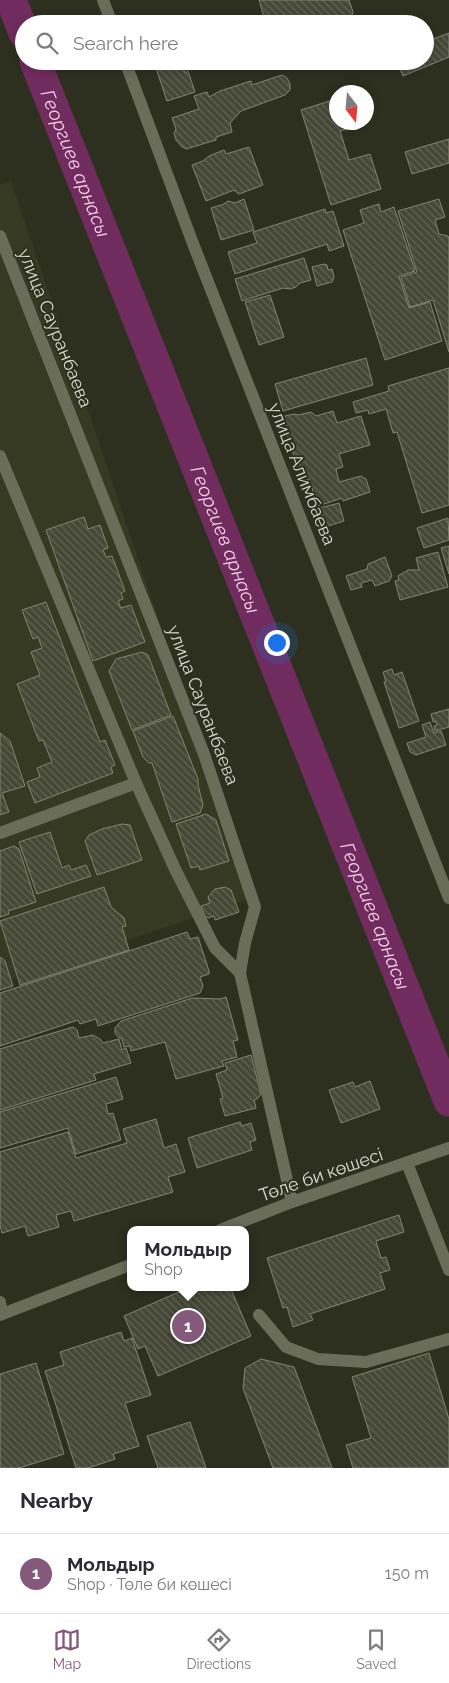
<!DOCTYPE html>
<meta charset="utf-8">
<style>
body{margin:0;font-family:Raleway,sans-serif;background:#f2f2f3;color:#2b2b33}
.compass{position:absolute;left:329px;top:85px;width:45px;height:45px;border-radius:50%;background:#fff;box-shadow:0 2px 8px #0003;rotate:164deg}
.you{position:absolute;left:276px;top:642px;width:18px;height:18px;margin:-12px;border:4px solid #fff;border-radius:50%;background:#1a73e8;box-shadow:0 0 0 8px #1a73e833}
.badge{display:grid;place-items:center;width:32px;height:32px;border-radius:50%;background:#85597c;color:#fff;font-size:16px;font-weight:700}
.pin{position:absolute;translate:-50% -50%;border:2px solid #fff;box-shadow:0 1px 5px #0006}
.popup{position:absolute;left:127px;top:1226px;width:122px;height:65px;box-sizing:border-box;display:grid;place-content:center;border-radius:10px;background:#fff;filter:drop-shadow(0 1px 4px #0005);font-size:16px;white-space:nowrap;color:#7c7c81}
.popup b{font-size:19px;color:#2b2b33}
.popup::after{content:'';position:absolute;left:50%;top:100%;margin-left:-10px;border:10px solid transparent;border-top-color:#fff}
.list{margin:0;padding:0;list-style:none}
h2{display:flex;justify-content:space-between;align-items:center;height:65px;margin:0;padding:0 20px;font-size:21px}
h2 small{font-size:16px;font-weight:400;color:#7c7c81}
.list li{display:grid;grid-template-columns:32px 1fr auto;gap:15px;align-items:center;box-sizing:border-box;height:80px;padding:0 20px;border-top:1px solid #e1e1e2}
.list b{display:block;font-size:19px;white-space:nowrap}
.list p{margin:0;font-size:16px;white-space:nowrap;color:#7c7c81}
.list em{font-size:16px;font-style:normal;color:#7c7c81}
.icon{flex:none;width:28px;height:28px;fill:none;stroke:currentColor;stroke-width:2;stroke-linecap:round;stroke-linejoin:round}
.map{position:relative;flex:none;width:449px;height:1468px;overflow:hidden}
.search{position:absolute;background:#fff;box-shadow:0 2px 8px #0003;left:15px;right:15px;top:15px;height:55px;display:flex;align-items:center;gap:12px;box-sizing:border-box;padding:0 18px;border-radius:28px;color:#7c7c81;font-size:19px}
.sheet{height:145px;background:#fff}
nav{display:flex;justify-content:space-around;align-items:center;box-sizing:border-box;height:70px;border-top:1px solid #e1e1e2;background:#fff;font-size:14px;color:#7c7c81}
nav a{display:grid;justify-items:center;gap:2px}
nav .on{color:#85597c}
.map>svg:first-child{display:block}
.built{fill:#373a22}
.lines{fill:none;stroke-linecap:round;stroke-linejoin:round}
.canal{stroke:#702c5e;stroke-width:31}
.building{fill:url(#building-back-hatch);stroke:#828571}
.minor{stroke:#6a6d5a;stroke-width:12}
.labels{text-anchor:middle;stroke-width:4;stroke-linejoin:round;paint-order:stroke}
.street-label{font-size:18px;fill:#dadbd1;stroke:#2e301f}
.water-label{font-size:19px;font-style:italic;fill:#f9cfea;stroke:#2e301f}
</style>
<div class="map">
<svg width="449" height="1468" viewBox="0 0 449 1468">
<defs>
<pattern id="building-back-hatch" width="6" height="6" patternUnits="userSpaceOnUse" patternTransform="scale(1.25)"><rect width="6" height="6" fill="#464837"/><path d="M-1 5l2 2M0 0l6 6M5-1l2 2" fill="none" stroke="#606253"/></pattern>
</defs>
<rect width="100%" height="100%" fill="#2e301f"/>
<path class="built" d="M 11,181 L 252,898 L 0,983 L 0,184 Z"/>
<g class="lines">
<g class="canal">
<path d="M 11,0 L 24,33"/>
<path id="s1" d="M 35,61 L 449,1101"/>
</g>
</g>
<path class="building" d="M 259,0 L 349,0 L 353,12 L 352,16 L 341,19 L 343,24 L 266,24 Z
M 449,33 L 449,57 L 403,76 L 397,61 L 425,61 L 425,42 Z
M 159,61 L 183,61 L 181,62 L 185,73 L 188,71 L 195,92 L 167,101 L 156,68 Z
M 282,75 L 287,78 L 290,84 L 290,90 L 285,95 L 241,111 L 230,123 L 232,132 L 216,137 L 216,140 L 186,149 L 181,146 L 176,140 L 174,133 L 176,129 L 172,118 L 199,109 L 194,96 L 207,92 L 209,97 L 220,91 L 251,81 L 252,85 Z
M 336,99 L 336,122 L 358,122 L 359,126 L 340,131 L 349,160 L 370,154 L 381,189 L 331,205 L 301,110 Z
M 449,139 L 449,163 L 412,174 L 405,152 Z
M 249,147 L 263,185 L 239,194 L 234,190 L 206,201 L 192,165 L 203,161 L 209,156 L 224,150 L 226,154 Z
M 244,199 L 254,230 L 221,240 L 211,208 L 224,204 L 228,201 L 235,203 Z
M 439,199 L 445,217 L 435,220 L 439,234 L 448,236 L 449,238 L 449,352 L 433,300 L 410,307 L 401,277 L 417,272 L 398,211 Z
M 379,204 L 381,212 L 394,207 L 415,271 L 399,276 L 409,308 L 430,302 L 442,341 L 385,360 L 343,230 L 364,223 L 360,210 Z
M 325,209 L 326,213 L 333,211 L 344,246 L 329,251 L 327,244 L 235,274 L 228,252 L 257,243 L 253,232 Z
M 304,258 L 311,280 L 300,283 L 296,287 L 290,289 L 283,288 L 242,301 L 235,279 Z
M 324,264 L 327,265 L 328,270 L 332,269 L 334,277 L 332,282 L 317,286 L 312,267 Z
M 270,295 L 284,337 L 259,345 L 245,302 Z
M 366,358 L 373,385 L 283,411 L 275,384 Z
M 449,368 L 449,505 L 422,513 L 397,432 L 393,433 L 386,409 L 369,414 L 368,410 L 356,413 L 353,402 L 389,391 L 388,386 Z
M 333,411 L 337,423 L 361,416 L 370,445 L 339,454 L 343,467 L 336,469 L 339,482 L 361,476 L 366,479 L 370,492 L 343,501 L 342,498 L 318,506 L 309,479 L 302,481 L 283,422 L 285,416 L 294,414 L 298,415 L 311,412 L 316,416 Z
M 339,503 L 344,521 L 325,527 L 320,508 Z
M 84,517 L 88,529 L 100,525 L 108,548 L 103,550 L 106,557 L 112,556 L 125,591 L 121,593 L 123,599 L 118,601 L 121,608 L 131,605 L 145,642 L 93,661 L 46,530 Z
M 448,518 L 449,540 L 424,548 L 417,528 Z
M 449,546 L 449,574 L 441,548 Z
M 438,552 L 448,587 L 400,600 L 395,581 L 399,580 L 398,576 L 408,570 L 419,570 L 416,558 Z
M 385,557 L 392,576 L 389,581 L 375,586 L 372,580 L 361,583 L 362,587 L 351,590 L 346,576 L 367,569 L 368,564 Z
M 46,602 L 100,742 L 105,740 L 115,765 L 111,767 L 113,773 L 35,803 L 27,782 L 40,777 L 37,768 L 52,762 L 43,740 L 39,741 L 17,684 L 40,675 L 31,652 L 42,648 L 38,637 L 33,639 L 22,610 Z
M 142,652 L 148,655 L 171,715 L 132,730 L 109,671 L 116,659 Z
M 392,669 L 394,675 L 402,672 L 419,721 L 399,728 L 384,682 L 386,682 L 383,672 Z
M 449,709 L 449,727 L 435,731 L 434,726 L 437,725 L 435,721 L 433,722 L 431,714 Z
M 173,716 L 198,779 L 198,785 L 203,805 L 200,813 L 172,822 L 152,763 L 149,763 L 143,757 L 133,731 Z
M 430,722 L 434,733 L 441,731 L 446,745 L 416,755 L 410,752 L 407,743 L 426,737 L 422,725 Z
M 0,733 L 10,741 L 25,786 L 2,793 L 9,812 L 0,815 Z
M 206,814 L 216,820 L 229,861 L 200,870 L 199,866 L 191,868 L 176,824 Z
M 122,824 L 130,825 L 142,860 L 97,875 L 85,841 L 89,835 L 102,829 Z
M 50,832 L 62,868 L 69,865 L 71,870 L 86,865 L 91,876 L 37,894 L 19,842 Z
M 14,846 L 19,849 L 36,902 L 8,911 L 9,914 L 0,917 L 0,851 Z
M 104,887 L 111,907 L 124,918 L 126,926 L 122,927 L 129,950 L 20,985 L 0,921 Z
M 225,887 L 231,890 L 239,912 L 215,920 L 214,916 L 208,918 L 205,916 L 201,906 L 210,903 L 208,897 L 215,889 Z
M 187,932 L 190,939 L 198,937 L 209,971 L 209,974 L 200,977 L 203,986 L 200,993 L 98,1026 L 96,1019 L 80,1024 L 78,1020 L 0,1046 L 0,993 Z
M 0,957 L 5,961 L 13,986 L 0,990 Z
M 226,997 L 238,1040 L 233,1041 L 237,1057 L 222,1061 L 224,1066 L 176,1079 L 165,1042 L 131,1051 L 130,1046 L 124,1047 L 122,1039 L 118,1037 L 115,1033 L 115,1028 L 121,1021 L 192,998 L 220,999 Z
M 73,1027 L 77,1030 L 79,1038 L 93,1035 L 100,1039 L 103,1043 L 119,1039 L 122,1050 L 126,1048 L 131,1063 L 94,1074 L 96,1080 L 0,1110 L 0,1049 Z
M 251,1055 L 261,1094 L 257,1099 L 254,1100 L 256,1108 L 225,1116 L 220,1099 L 223,1098 L 216,1074 L 227,1070 L 225,1063 Z
M 116,1077 L 123,1099 L 106,1104 L 108,1114 L 113,1113 L 121,1140 L 76,1154 L 68,1128 L 0,1148 L 0,1112 Z
M 370,1081 L 380,1109 L 341,1123 L 329,1090 L 353,1082 L 355,1087 Z
M 156,1119 L 164,1148 L 176,1144 L 185,1172 L 168,1177 L 173,1192 L 74,1221 L 71,1211 L 56,1215 L 59,1227 L 28,1236 L 25,1226 L 2,1233 L 0,1225 L 0,1152 L 68,1132 L 76,1158 L 127,1143 L 123,1129 Z
M 240,1122 L 242,1126 L 251,1123 L 256,1140 L 250,1142 L 252,1150 L 197,1168 L 188,1138 Z
M 399,1215 L 404,1232 L 376,1241 L 381,1258 L 386,1257 L 390,1270 L 380,1273 L 385,1289 L 310,1314 L 313,1320 L 293,1327 L 287,1307 L 283,1308 L 267,1258 Z
M 190,1287 L 230,1287 L 251,1336 L 158,1376 L 145,1346 L 138,1349 L 124,1316 Z
M 121,1332 L 124,1341 L 132,1338 L 151,1395 L 125,1403 L 139,1446 L 113,1454 L 115,1459 L 88,1468 L 76,1468 L 45,1371 L 64,1365 L 60,1352 Z
M 429,1353 L 449,1419 L 449,1468 L 353,1468 L 346,1445 L 371,1438 L 352,1377 Z
M 261,1359 L 294,1367 L 332,1468 L 273,1468 L 243,1388 L 245,1368 Z
M 36,1363 L 64,1454 L 19,1468 L 0,1468 L 0,1374 Z
M 190,1422 L 206,1468 L 158,1468 L 147,1436 Z"/>
<g class="lines">
<path class="minor" d="M 103,0 L 112,24
M 125,61 L 192,241 L 449,898
M 0,236 L 204,754 L 255,907 L 245,943 L 240,973 L 292,1202
M 0,456 L 136,783 L 175,869 L 215,948 L 240,973
M 0,833 L 136,783
M 407,1163 L 449,1270
M 220,1230 L 292,1202 L 449,1148
M 0,1302 L 2,1314
M 0,1315 L 130,1265
M 259,1315 L 286,1347 L 318,1359 L 366,1362 L 449,1339"/>
</g>
<g class="labels">
<g class="street-label">
<text transform="translate(55 328) rotate(68)" y="6">улица Сауранбаева</text>
<text transform="translate(302 474) rotate(68)" y="6">улица Алимбаева</text>
<text transform="translate(203 705) rotate(69)" y="6">улица Сауранбаева</text>
<text transform="translate(321 1175) rotate(-19)" y="6">Төле би көшесі</text>
</g>
<g class="water-label">
<text dy="7" stroke="none"><textPath href="#s1" startOffset="110">Георгиев арнасы</textPath></text>
<text dy="7" stroke="none"><textPath href="#s1" startOffset="515">Георгиев арнасы</textPath></text>
<text dy="7" stroke="none"><textPath href="#s1" startOffset="920">Георгиев арнасы</textPath></text>
</g>
</g>
</svg>
<svg class="compass" viewBox="-18 -18 36 36"><path d="M0-13l5 13h-10z" fill="#e53935"/><path d="M0 13l5-13h-10z" fill="#7c7c81"/></svg>
<div class="you"></div>
<div class="pin badge" style="left:188px;top:1326px">1</div>
<div class="popup"><b>Мольдыр</b>Shop</div>
<div class="search"><svg class="icon" aria-label="search" viewBox="0 0 24 24"><circle cx="10" cy="10" r="6"/><path d="M15 15l6 6"/></svg>Search here</div>
</div>
<section class="sheet">
<h2>Nearby<small></small></h2>
<ul class="list">
<li><span class="badge">1</span><div><b>Мольдыр</b><p>Shop · Төле би көшесі</p></div><em>150 m</em></li>
</ul>
</section>
<nav>
<a class="on"><svg class="icon" aria-label="map" viewBox="0 0 24 24"><path d="M3 6l6-2 6 2 6-2v14l-6 2-6-2-6 2zM9 4v14M15 6v14"/></svg>Map</a>
<a><svg class="icon" aria-label="directions" viewBox="0 0 24 24"><path d="M12 3l9 9-9 9-9-9zM9 14v-3h6M13 9l2 2-2 2"/></svg>Directions</a>
<a><svg class="icon" aria-label="saved" viewBox="0 0 24 24"><path d="M7 4h10v16l-5-4-5 4z"/></svg>Saved</a>
</nav>
